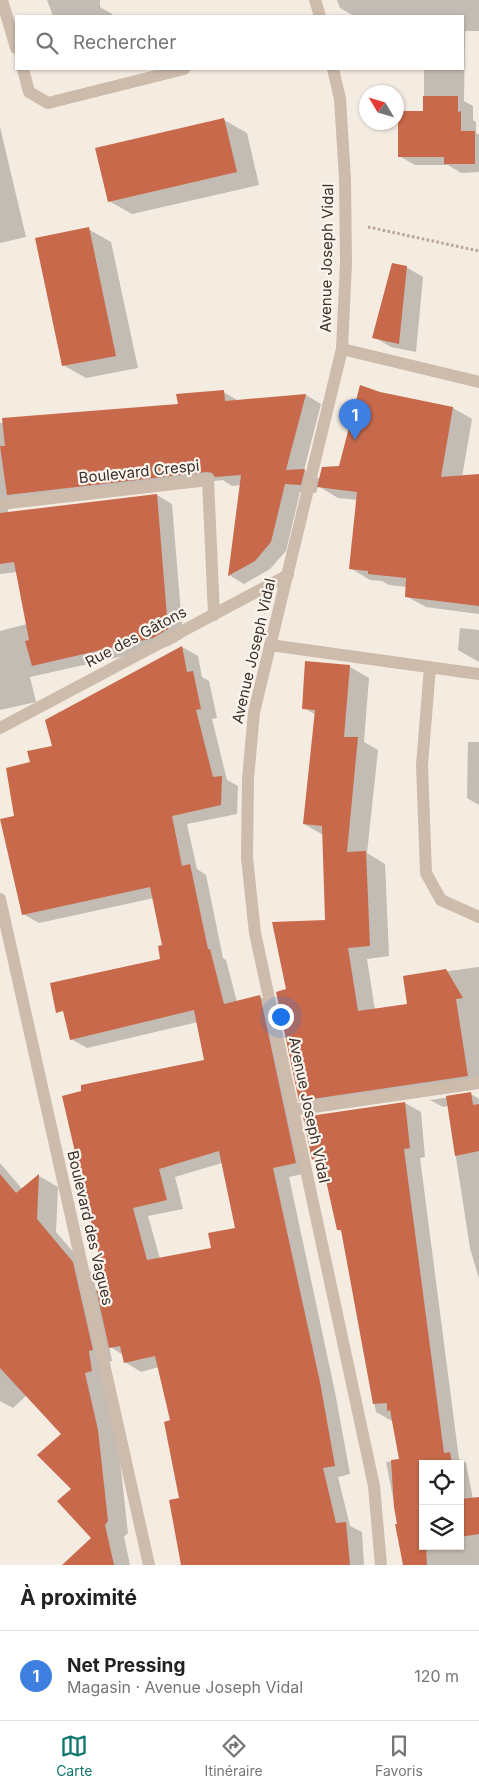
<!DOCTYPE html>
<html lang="fr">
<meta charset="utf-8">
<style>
body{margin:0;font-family:Inter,sans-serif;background:#f6f6f6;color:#222}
.controls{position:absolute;right:15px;bottom:15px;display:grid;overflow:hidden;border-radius:0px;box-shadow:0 1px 4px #0004}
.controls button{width:45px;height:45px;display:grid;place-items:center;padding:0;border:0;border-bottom:1px solid #e0e0e0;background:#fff;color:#222;font:25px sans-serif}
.compass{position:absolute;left:359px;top:85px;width:45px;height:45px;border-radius:50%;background:#fff;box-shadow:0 1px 4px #0004;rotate:308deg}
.you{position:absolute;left:280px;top:1016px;width:18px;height:18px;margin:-12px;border:4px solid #fff;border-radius:50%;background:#1a73e8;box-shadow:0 0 0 8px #1a73e833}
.badge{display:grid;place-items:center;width:32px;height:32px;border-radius:50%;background:#0f766e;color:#fff;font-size:16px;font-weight:700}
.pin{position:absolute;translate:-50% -41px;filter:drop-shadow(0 1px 2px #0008)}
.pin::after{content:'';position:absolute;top:26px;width:18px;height:15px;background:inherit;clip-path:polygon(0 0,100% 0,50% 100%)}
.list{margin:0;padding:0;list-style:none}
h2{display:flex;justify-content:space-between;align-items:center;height:65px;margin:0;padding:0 20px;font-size:21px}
h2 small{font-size:16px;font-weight:400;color:#767676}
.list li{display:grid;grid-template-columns:32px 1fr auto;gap:15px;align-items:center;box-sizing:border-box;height:90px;padding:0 20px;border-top:1px solid #e0e0e0}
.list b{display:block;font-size:19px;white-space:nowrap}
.list p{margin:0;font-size:16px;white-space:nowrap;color:#767676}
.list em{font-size:16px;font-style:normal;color:#767676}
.icon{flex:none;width:28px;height:28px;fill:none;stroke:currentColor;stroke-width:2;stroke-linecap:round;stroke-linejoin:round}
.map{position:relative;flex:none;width:479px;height:1565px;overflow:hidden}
.search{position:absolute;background:#fff;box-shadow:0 1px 4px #0004;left:15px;right:15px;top:15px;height:55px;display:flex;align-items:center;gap:12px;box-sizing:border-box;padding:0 18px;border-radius:0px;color:#767676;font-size:19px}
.sheet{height:155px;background:#fff}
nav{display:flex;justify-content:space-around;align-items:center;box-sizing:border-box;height:70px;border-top:1px solid #e0e0e0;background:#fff;font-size:14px;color:#767676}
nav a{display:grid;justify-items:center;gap:2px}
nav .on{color:#0f766e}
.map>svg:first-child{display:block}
.shadow{fill:#0003;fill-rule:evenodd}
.building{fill:#c8694b;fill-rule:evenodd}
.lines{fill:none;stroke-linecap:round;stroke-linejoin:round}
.path{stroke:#b9a596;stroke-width:3;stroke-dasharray:2.5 2.5;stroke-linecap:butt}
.service{stroke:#cdbbac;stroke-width:12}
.minor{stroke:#cdbbac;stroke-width:12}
.tertiary{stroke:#cdbbac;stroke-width:12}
.labels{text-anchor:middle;stroke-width:4.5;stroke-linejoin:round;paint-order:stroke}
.street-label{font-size:15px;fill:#3b302b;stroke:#fbf5ee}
</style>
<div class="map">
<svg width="479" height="1565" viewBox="0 0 479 1565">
<rect width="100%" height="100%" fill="#f4ebe1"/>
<path class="shadow" d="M 47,0 L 100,0 L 100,7 L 112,14 L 113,16 L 53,16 Z
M 337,0 L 479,0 L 479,31 L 465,31 L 464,101 L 473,106 L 473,120 L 476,122 L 476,133 L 479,135 L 479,172 L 461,173 L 448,165 L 415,165 L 399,156 L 424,112 L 424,69 L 463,69 L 463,16 L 354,16 L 340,8 Z
M 224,120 L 247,133 L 259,185 L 132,214 L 109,201 Z
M 0,127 L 26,237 L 0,243 Z
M 88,229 L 111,242 L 138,368 L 86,378 L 63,365 Z
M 406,267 L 423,277 L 416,352 L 391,347 L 374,337 Z
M 223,392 L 239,401 L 306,395 L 321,404 L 304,470 L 320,479 L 340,467 L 380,393 L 453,408 L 472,419 L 462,477 L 479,476 L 479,614 L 426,607 L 406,596 L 407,587 L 389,585 L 382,581 L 370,580 L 350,568 L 358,500 L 338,498 L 318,486 L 316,493 L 300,492 L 286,551 L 270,569 L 244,584 L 229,575 L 241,485 L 232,486 L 223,480 L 15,504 L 10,506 L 7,513 L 157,495 L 172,504 L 183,638 L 169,646 L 30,677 L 36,702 L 0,710 L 0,631 L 27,624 L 17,572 L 0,574 L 0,423 L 179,405 Z
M 460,628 L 479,630 L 479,662 L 458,650 Z
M 182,647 L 198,656 L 202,677 L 209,681 L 217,718 L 212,719 L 227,780 L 238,786 L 237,814 L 187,824 L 197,869 L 206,875 L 223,958 L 226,960 L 237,1002 L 260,997 L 276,1006 L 312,1172 L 289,1177 L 335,1392 L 350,1474 L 338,1477 L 350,1526 L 362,1532 L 364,1565 L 183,1565 L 180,1499 L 172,1421 L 159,1367 L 141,1372 L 125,1362 L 123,1355 L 109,1346 L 112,1361 L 109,1362 L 128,1533 L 124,1537 L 130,1565 L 63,1565 L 93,1538 L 73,1490 L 63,1434 L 27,1395 L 13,1408 L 0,1401 L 0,1163 L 23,1190 L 39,1176 L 58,1187 L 56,1232 L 93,1275 L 96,1291 L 110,1299 L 64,1097 L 206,1061 L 198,1022 L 87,1048 L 71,1039 L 161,960 L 164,946 L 154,898 L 39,923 L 23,914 L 16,817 L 32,763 ZM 222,1163 L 236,1229 L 212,1249 L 160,1259 L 148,1216 L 183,1209 L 175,1177 Z
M 350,667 L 369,678 L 364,742 L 378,750 L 367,853 L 385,864 L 389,956 L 367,959 L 375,1010 L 408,1006 L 405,977 L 479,967 L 479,1088 L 320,1111 L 301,1100 L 288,990 L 326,921 L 323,835 L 304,824 L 316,715 L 304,708 Z
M 468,742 L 479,742 L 479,805 L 467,798 Z
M 471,1094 L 479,1099 L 479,1279 L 470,1248 L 448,1106 L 443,1107 L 430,1100 Z
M 405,1103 L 421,1112 L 425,1157 L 420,1158 L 459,1459 L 466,1463 L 473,1499 L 479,1498 L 479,1565 L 404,1565 L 397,1518 L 386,1462 L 401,1460 L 392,1421 L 376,1412 L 342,1232 L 338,1229 L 324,1165 L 313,1159 ZM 423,1464 L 460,1464 L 460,1546 L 423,1546 Z"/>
<path class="building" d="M 423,96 L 458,96 L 458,112 L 461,111 L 461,131 L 475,131 L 475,164 L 444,164 L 444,157 L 398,157 L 398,111 L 423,111 Z
M 224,118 L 237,172 L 108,202 L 95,148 Z
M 89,227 L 116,356 L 62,366 L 35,238 Z
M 392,263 L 407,266 L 399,344 L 372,338 Z
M 360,385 L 380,392 L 453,407 L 441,477 L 479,474 L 479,606 L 405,597 L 406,578 L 368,574 L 368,571 L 349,569 L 357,492 L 317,487 L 322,467 L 339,466 Z
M 224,390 L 225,401 L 306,394 L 286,470 L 305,469 L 301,485 L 285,484 L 271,542 L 255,561 L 228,576 L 241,475 L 215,477 L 212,473 L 207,472 L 7,495 L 0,446 L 5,446 L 2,418 L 178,404 L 176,394 Z
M 157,494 L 168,629 L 153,638 L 32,666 L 25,641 L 29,640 L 14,562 L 0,564 L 0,513 Z
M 182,646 L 187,672 L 193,671 L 201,709 L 196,710 L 213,777 L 222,776 L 221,805 L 172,816 L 182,866 L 190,864 L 208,949 L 210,949 L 224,1004 L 260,995 L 296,1163 L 273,1168 L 320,1382 L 335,1466 L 323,1468 L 336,1523 L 346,1522 L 350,1565 L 181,1565 L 169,1500 L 179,1498 L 164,1422 L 170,1420 L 155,1356 L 124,1363 L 120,1346 L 109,1348 L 96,1289 L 111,1307 L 62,1096 L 81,1091 L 81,1085 L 204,1060 L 194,1010 L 70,1040 L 63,1011 L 56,1013 L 50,983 L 160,959 L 158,946 L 162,945 L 150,887 L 22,915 L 0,819 L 14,816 L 6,768 L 30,762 L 27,751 L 52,746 L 45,720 ZM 219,1151 L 235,1228 L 208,1233 L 211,1248 L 147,1260 L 133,1208 L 167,1200 L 159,1169 Z
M 305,661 L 350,665 L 344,737 L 358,737 L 347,852 L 366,851 L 370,946 L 348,948 L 358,1011 L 407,1004 L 403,976 L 446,969 L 463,998 L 456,999 L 468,1076 L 299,1101 L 276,992 L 286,989 L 272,922 L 325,920 L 322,826 L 303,824 L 315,710 L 302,709 Z
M 471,1092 L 473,1105 L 479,1104 L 479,1151 L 455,1156 L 446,1096 L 427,1099 Z
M 405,1102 L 410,1148 L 404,1149 L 444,1453 L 450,1452 L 452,1464 L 423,1464 L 423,1546 L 426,1546 L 427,1565 L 403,1565 L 395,1524 L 397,1524 L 394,1507 L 391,1460 L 399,1459 L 390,1410 L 387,1411 L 387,1403 L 373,1404 L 341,1230 L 337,1230 L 321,1158 L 312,1160 L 303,1117 Z
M 0,1174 L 16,1193 L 39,1174 L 37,1219 L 73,1262 L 93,1350 L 89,1351 L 92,1371 L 85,1373 L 98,1430 L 108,1521 L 105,1525 L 114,1565 L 62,1565 L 91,1538 L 57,1501 L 71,1489 L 37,1455 L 61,1434 L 0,1368 Z
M 479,1497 L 479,1534 L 460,1537 L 460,1499 Z"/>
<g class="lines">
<path class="path" d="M 368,227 L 479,251"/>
<path class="service" d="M 270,645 L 479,674
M 430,667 L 422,765 L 426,873 L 441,900 L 479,917"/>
<path class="minor" d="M 2,0 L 16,48
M 23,69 L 29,92 L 48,103 L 184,69
M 342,349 L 479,382
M 0,504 L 208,480 L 214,615
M 0,728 L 288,575
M 0,899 L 149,1565
M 293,1110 L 479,1083"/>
<path class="tertiary" d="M 315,0 L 320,16
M 333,69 L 340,99 L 345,179 L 346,263 L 342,349 L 254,712 L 248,779 L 247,858 L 255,933 L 374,1486 L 381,1565"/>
</g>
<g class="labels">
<g class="street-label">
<text transform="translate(327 258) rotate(-89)" y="5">Avenue Joseph Vidal</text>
<text transform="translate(139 472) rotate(-6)" y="5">Boulevard Crespi</text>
<text transform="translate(136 637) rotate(-28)" y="5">Rue des Gâtons</text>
<text transform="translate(254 651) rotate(-77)" y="5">Avenue Joseph Vidal</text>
<text transform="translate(309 1110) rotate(78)" y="5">Avenue Joseph Vidal</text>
<text transform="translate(90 1228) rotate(77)" y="5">Boulevard des Vagues</text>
</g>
</g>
</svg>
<div class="controls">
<button><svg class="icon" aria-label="locate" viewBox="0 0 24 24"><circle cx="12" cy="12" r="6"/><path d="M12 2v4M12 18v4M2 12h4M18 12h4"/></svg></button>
<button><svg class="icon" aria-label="layers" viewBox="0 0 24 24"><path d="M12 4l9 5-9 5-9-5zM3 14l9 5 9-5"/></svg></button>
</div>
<svg class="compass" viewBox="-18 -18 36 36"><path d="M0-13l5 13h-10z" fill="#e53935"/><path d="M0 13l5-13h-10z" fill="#767676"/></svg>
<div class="you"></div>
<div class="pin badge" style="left:355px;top:440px;background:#3f7fe0">1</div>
<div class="search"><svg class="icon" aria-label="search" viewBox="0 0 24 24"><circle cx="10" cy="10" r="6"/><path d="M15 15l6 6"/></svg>Rechercher</div>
</div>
<section class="sheet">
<h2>À proximité<small></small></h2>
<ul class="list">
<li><span class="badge" style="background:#3f7fe0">1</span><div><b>Net Pressing</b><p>Magasin · Avenue Joseph Vidal</p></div><em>120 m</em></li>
</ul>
</section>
<nav>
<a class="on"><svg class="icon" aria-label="map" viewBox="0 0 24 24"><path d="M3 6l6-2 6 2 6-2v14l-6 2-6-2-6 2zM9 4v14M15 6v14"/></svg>Carte</a>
<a><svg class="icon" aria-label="directions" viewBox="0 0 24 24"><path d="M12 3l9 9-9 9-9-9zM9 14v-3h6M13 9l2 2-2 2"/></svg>Itinéraire</a>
<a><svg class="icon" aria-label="saved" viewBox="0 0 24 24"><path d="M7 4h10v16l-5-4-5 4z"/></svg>Favoris</a>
</nav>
